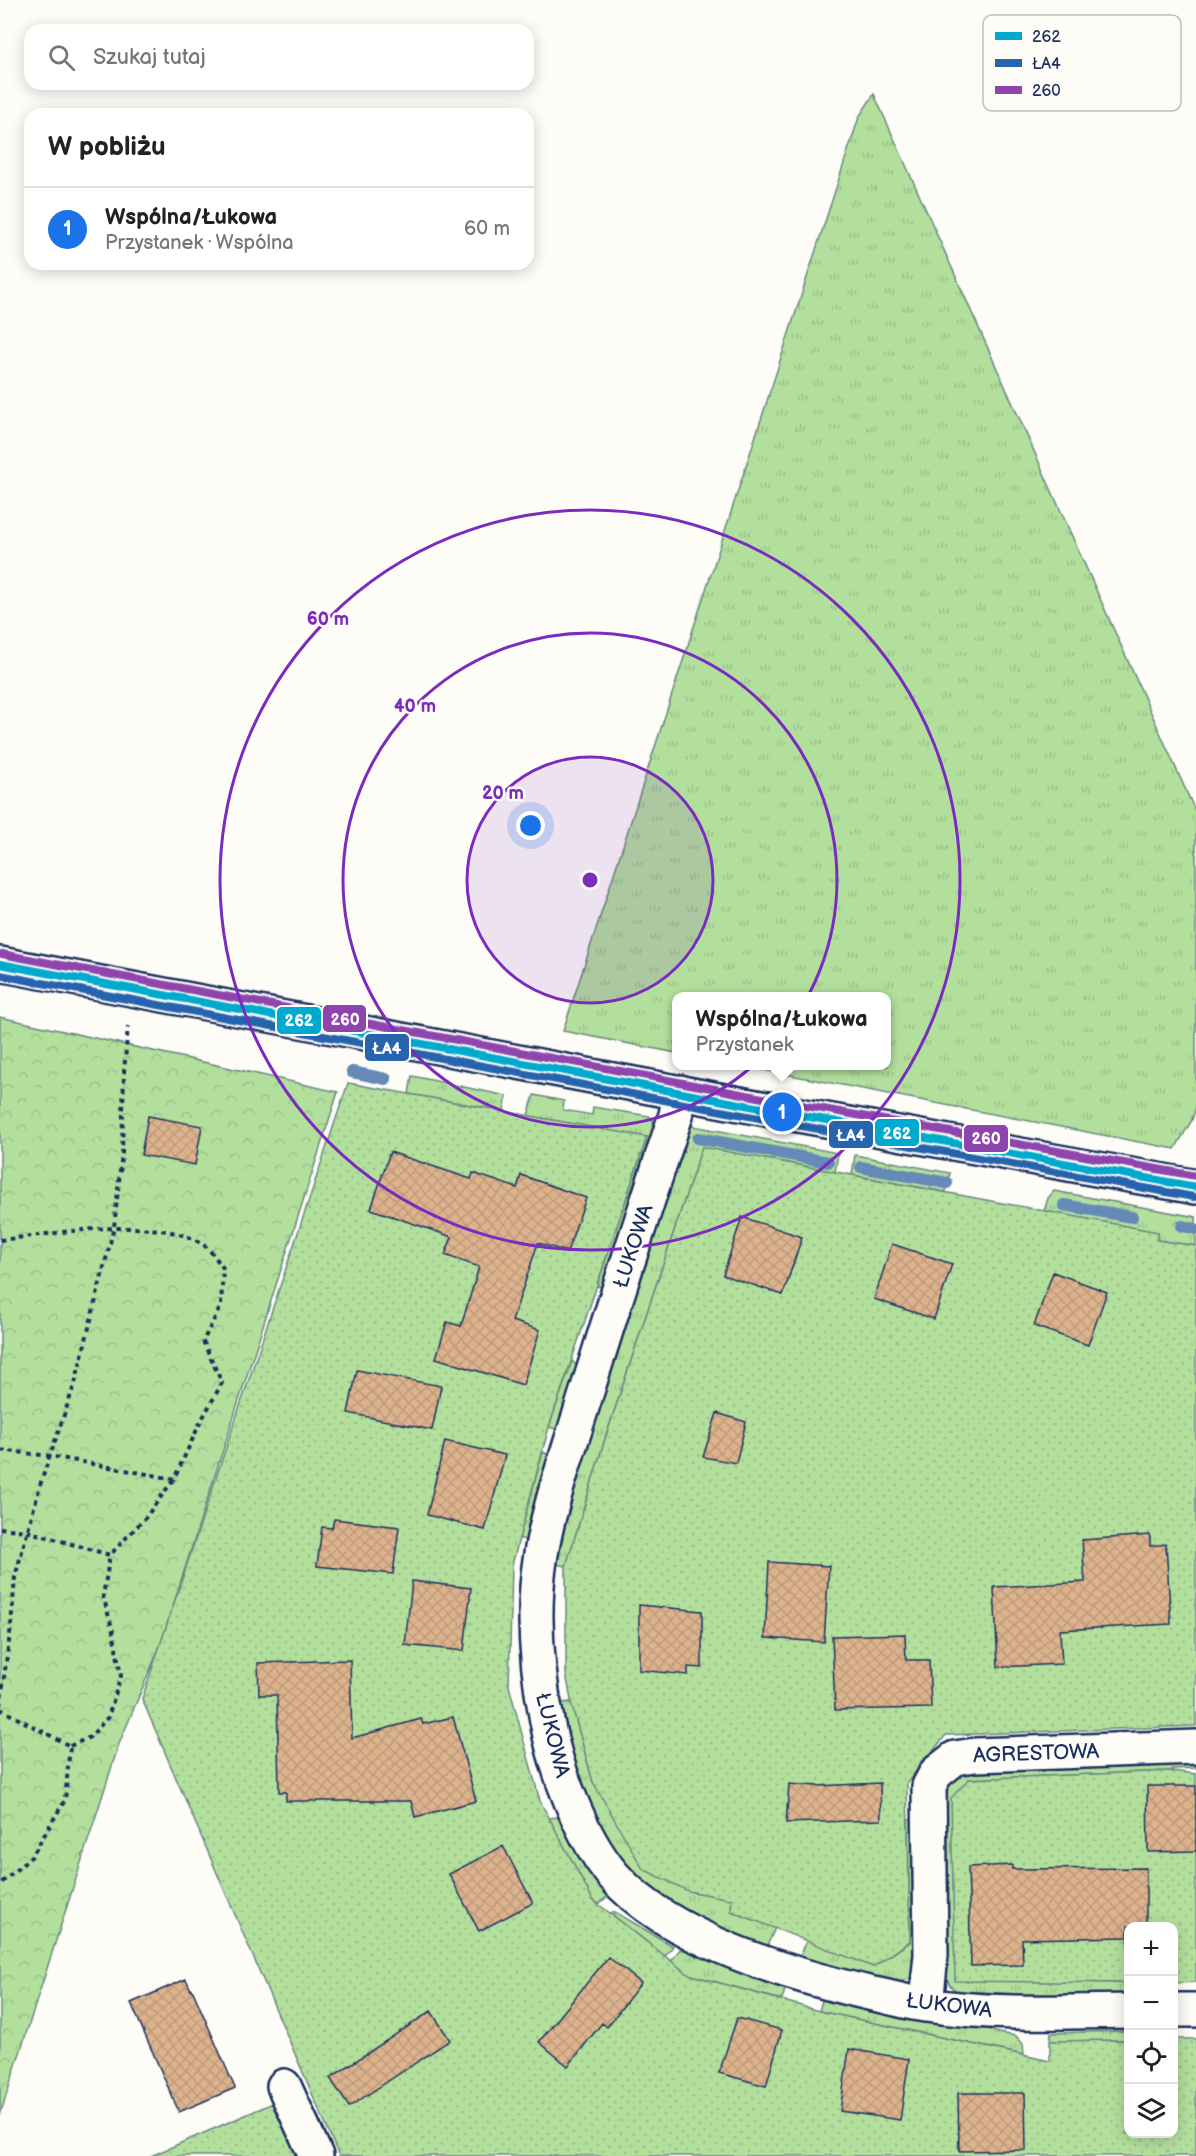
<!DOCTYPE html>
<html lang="pl">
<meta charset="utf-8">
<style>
body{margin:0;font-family:"Balsamiq Sans",sans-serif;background:#f6f6f6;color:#222}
.controls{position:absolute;right:18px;bottom:18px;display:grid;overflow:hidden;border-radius:12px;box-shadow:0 3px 15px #0003}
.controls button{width:54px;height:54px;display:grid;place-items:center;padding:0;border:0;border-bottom:2px solid #e0e0e0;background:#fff;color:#222;font:30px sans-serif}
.you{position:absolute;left:531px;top:826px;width:21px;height:21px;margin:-15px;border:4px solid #fff;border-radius:50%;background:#1a73e8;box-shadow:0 0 0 9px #1a73e833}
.badge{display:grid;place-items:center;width:39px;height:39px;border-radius:50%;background:#1a73e8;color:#fff;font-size:20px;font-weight:700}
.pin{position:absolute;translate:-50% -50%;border:3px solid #fff;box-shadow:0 2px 6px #0006}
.popup{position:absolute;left:672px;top:992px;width:219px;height:78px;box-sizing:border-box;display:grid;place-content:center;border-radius:12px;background:#fff;filter:drop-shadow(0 2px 4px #0005);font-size:20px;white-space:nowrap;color:#767676}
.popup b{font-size:22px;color:#222}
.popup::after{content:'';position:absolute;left:50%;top:100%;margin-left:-12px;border:12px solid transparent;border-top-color:#fff}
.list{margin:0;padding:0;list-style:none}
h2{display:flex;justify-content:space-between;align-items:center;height:78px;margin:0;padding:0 24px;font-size:26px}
h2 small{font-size:20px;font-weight:400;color:#767676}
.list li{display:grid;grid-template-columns:39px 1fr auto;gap:18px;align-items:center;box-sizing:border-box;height:84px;padding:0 24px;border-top:2px solid #e0e0e0}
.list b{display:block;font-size:22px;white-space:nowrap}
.list p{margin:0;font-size:20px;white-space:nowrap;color:#767676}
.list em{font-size:20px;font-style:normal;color:#767676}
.icon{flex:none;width:33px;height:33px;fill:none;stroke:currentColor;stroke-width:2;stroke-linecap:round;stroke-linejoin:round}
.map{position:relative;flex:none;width:1196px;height:2156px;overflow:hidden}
.search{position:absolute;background:#fff;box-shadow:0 3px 15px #0003;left:24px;top:24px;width:510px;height:66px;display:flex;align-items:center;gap:15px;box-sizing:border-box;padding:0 21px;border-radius:18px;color:#767676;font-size:22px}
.panel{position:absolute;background:#fff;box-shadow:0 3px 15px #0003;left:24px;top:108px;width:510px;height:162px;border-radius:18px}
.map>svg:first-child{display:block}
.grass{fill:url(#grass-tufts);stroke:#67877e;stroke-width:1.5}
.park{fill:url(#park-crowns);stroke:#67877e;stroke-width:1.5}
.garden{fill:url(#garden-dots);stroke:#67877e;stroke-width:1.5}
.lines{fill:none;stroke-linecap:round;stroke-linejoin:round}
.stream{stroke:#658ab7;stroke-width:12}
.building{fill:url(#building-cross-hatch);stroke:#1b2f5e;stroke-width:1.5}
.minor-casing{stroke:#1b2f5e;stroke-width:38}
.path{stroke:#1b2f5e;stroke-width:4;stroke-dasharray:4.5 4.5;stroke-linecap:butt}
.minor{stroke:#fdfcf7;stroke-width:33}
.bus-1-casing{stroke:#fdfcf7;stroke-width:12}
.bus-2-casing{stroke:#fdfcf7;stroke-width:12}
.bus-3-casing{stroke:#fdfcf7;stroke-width:12}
.bus-1{stroke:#00a9ce;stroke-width:8}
.bus-2{stroke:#2764ae;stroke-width:8}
.bus-3{stroke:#8e44ad;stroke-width:8}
.ring{fill:none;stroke:#7b2cbf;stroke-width:3}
.labels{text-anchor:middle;stroke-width:5;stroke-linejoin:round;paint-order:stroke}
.street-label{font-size:21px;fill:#1b2f5e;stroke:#fdfcf7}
.key{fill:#fdfcf7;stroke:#b9bec9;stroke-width:1.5}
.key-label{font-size:16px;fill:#1b2f5e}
.centre{fill:#7b2cbf;stroke:#fdfcf7;stroke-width:3}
.ring-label{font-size:18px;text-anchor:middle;font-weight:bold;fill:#7b2cbf;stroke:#fdfcf7;stroke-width:5;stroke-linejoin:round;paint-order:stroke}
.line-badge{stroke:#fdfcf7;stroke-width:2}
.badge-label{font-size:16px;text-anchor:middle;font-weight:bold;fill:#fff}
</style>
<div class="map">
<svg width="1196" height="2156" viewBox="0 0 1196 2156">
<defs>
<pattern id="grass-tufts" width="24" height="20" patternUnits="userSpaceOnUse" patternTransform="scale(1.5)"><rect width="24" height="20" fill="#b3df9d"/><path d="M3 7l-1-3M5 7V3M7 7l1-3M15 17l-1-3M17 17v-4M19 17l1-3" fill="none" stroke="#99c08a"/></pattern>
<pattern id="park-crowns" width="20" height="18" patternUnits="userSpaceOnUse" patternTransform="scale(1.5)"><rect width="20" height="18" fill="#b3df9d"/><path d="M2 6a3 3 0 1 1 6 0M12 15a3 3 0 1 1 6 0" fill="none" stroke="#99c08a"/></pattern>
<pattern id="garden-dots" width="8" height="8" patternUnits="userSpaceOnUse" patternTransform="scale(1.5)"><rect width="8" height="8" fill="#b3df9d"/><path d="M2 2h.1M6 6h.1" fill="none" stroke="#99c08a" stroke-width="1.8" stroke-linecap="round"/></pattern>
<pattern id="building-cross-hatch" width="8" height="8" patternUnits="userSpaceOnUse" patternTransform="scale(1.5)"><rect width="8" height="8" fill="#dcb38c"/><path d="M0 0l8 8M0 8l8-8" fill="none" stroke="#bc9a7b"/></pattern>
</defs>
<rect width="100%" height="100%" fill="#fdfcf7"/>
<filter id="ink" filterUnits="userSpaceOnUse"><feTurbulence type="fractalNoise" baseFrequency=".0167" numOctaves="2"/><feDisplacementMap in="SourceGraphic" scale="12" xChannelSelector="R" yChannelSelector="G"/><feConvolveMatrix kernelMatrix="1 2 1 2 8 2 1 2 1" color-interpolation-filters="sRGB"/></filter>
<g filter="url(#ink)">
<path class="grass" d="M 874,94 L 1196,813 L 1196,1107 L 1192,1120 L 1175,1149 L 743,1066 L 887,1066 L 887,996 L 677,996 L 677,1053 L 563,1031 L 859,117 Z
M 412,1076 L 507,1096 L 504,1111 L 409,1094 Z
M 534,1095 L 564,1101 L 563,1110 L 592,1115 L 593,1107 L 649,1116 L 653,1120 L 655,1126 L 630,1207 L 601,1287 L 597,1286 L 647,1137 L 528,1116 Z
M 688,1125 L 838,1153 L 835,1172 L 702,1147 L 605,1439 L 566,1566 L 554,1564 L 558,1540 L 586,1446 Z
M 855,1155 L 950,1173 L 946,1192 L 852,1175 Z
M 1054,1191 L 1196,1217 L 1196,1246 L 1156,1240 L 1158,1232 L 1044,1211 L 1048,1198 Z
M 572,1361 L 579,1368 L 559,1430 L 549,1427 Z
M 543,1452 L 549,1455 L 527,1541 L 519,1538 Z
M 571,1702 L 593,1782 L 688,1891 L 732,1899 L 731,1911 L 775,1928 L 767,1946 L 704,1922 L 660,1897 L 618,1859 L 587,1800 L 566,1741 L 560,1703 Z
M 1196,1761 L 1196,1768 L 1172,1769 L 1172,1771 L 969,1779 L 955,1980 L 1128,1983 L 1128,1995 C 1101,1995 970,2000 955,1990 C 947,1985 947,1978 946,1970 L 943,1795 L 945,1786 L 959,1771 Z
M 559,1817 C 572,1845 587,1872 608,1896 L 599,1904 L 593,1900 L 549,1818 Z
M 908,1819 L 915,1819 L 920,1960 L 914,1977 L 898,1983 L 888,1981 L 800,1957 L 807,1940 L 873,1967 L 910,1942 Z
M 615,1912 L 673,1946 L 665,1956 L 610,1913 Z
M 680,1949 L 705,1956 L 786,1986 L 782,2000 L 688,1974 L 671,1961 Z
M 823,1997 L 925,2021 L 984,2027 L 998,2033 L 1016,2036 L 1023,2044 L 1024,2055 L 819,2011 Z
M 1128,2031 L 1128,2040 L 1050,2041 L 1051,2033 Z"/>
<path class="park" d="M 0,1017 L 338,1092 L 160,1646 L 119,1744 L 0,2115 Z"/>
<path class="garden" d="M 348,1083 L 647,1137 L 549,1427 L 512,1565 L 509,1686 L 540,1801 L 593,1900 L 688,1974 L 819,2011 L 1050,2061 L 1050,2041 L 1128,2040 L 1128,2134 L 1174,2134 L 1174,2039 L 1196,2039 L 1196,2156 L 339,2156 L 142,1699 Z
M 702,1147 L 1158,1232 L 1157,1240 L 1196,1246 L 1196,1726 L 946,1735 L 907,1782 L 910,1941 L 873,1967 L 731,1911 L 732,1899 L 688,1891 L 643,1869 L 593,1782 L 572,1706 L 566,1673 L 566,1566 L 605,1439 Z
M 1172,1771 L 1196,1774 L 1196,1982 L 1174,1983 L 1174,1926 L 1128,1926 L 1128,1983 L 955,1981 L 951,1798 L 969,1779 Z
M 273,2103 L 296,2156 L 151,2156 Z"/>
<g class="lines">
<path class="stream" d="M 352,1072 L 386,1079
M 698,1138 L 828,1162
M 861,1167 L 947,1183
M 1064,1205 L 1132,1217
M 1182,1226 L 1196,1229"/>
</g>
<path class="building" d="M 148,1116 L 202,1126 L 195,1165 L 141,1155 Z
M 390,1152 L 471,1179 L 473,1173 L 517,1188 L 521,1175 L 586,1198 L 567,1252 L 538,1243 L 512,1321 L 540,1330 L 523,1385 L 436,1358 L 447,1322 L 461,1326 L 479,1267 L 445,1255 L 452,1237 L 371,1209 Z
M 742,1217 L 802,1237 L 783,1295 L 723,1275 Z
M 892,1244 L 952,1264 L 934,1319 L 874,1299 Z
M 1053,1272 L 1107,1292 L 1088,1345 L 1034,1326 Z
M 357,1370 L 441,1386 L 432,1430 L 348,1413 Z
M 717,1413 L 746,1422 L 736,1463 L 703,1457 Z
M 445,1441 L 505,1455 L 485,1530 L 427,1515 Z
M 334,1519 L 399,1527 L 393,1574 L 317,1566 L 322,1527 L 332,1528 Z
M 1150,1535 L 1150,1546 L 1166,1544 L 1171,1624 L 1060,1630 L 1062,1664 L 998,1667 L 994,1587 L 1085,1582 L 1082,1540 Z
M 769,1562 L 829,1566 L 824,1642 L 765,1638 Z
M 412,1581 L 471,1588 L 464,1651 L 405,1645 Z
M 639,1605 L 702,1611 L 702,1668 L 688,1667 L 688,1675 L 639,1670 Z
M 905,1634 L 906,1660 L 929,1660 L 931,1708 L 835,1710 L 832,1636 Z
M 350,1660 L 352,1738 L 421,1719 L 423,1724 L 453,1717 L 476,1801 L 415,1817 L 411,1801 L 286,1801 L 286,1792 L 279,1792 L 277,1695 L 259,1695 L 258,1663 Z
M 880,1783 L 881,1820 L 786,1823 L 789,1784 L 817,1786 Z
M 1147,1786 L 1196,1786 L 1196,1851 L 1148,1852 Z
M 503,1846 L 533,1903 L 479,1931 L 449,1874 Z
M 1012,1865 L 1012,1869 L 1146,1868 L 1146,1926 L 1128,1926 L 1128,1937 L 1022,1939 L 1023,1965 L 971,1966 L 968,1867 Z
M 608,1957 L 641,1983 L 607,2027 L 602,2023 L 568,2066 L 539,2042 Z
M 186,1979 L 191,1990 L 192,1989 L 235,2088 L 179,2112 L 131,2003 Z
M 431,2011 L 450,2040 L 349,2107 L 330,2078 Z
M 737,2018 L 782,2030 L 766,2086 L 719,2073 Z
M 849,2049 L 909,2059 L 900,2120 L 840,2111 Z
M 958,2093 L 1025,2093 L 1026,2150 L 959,2151 Z"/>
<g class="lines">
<g class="minor-casing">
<path id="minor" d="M 0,964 L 782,1112 L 1196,1187
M 680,1092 L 676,1115 C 644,1211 613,1307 583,1404 C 567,1456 548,1507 540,1560 C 532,1612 537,1670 547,1721 C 556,1770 581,1837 613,1875 C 667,1939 794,1976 873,1994 C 891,1997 908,2003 926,2005 C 993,2015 1061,2012 1128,2011
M 926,2005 L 931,1955 L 929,1786 L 936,1773 L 955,1758 L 975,1755 L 1196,1747
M 1174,2010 L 1196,2010
M 284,2086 L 316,2156"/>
</g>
<path class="path" d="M 0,1240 C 54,1234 160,1213 205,1246 C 212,1252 218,1261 223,1268 L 221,1306 L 203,1341 L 222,1383 L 201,1421 L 174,1479 L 50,1456 L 0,1450
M 0,1528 L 27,1531 L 110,1555 L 146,1517 L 174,1479
M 0,1706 L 11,1627 L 15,1577 L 41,1482 L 76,1380 L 114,1227 L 122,1153 L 124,1072 L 128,1026
M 0,1709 L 70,1746 L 65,1800 L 32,1856 L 0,1884
M 70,1746 L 90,1737 L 108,1717 L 121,1676 L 113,1631 L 103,1596 L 110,1555"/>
<use href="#minor" class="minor"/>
<g class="bus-1-casing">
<path id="bus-1" d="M 0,964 L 782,1112 L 1196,1187"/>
</g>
<g class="bus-2-casing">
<path id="bus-2" d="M 0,975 L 780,1122 L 1194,1197"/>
</g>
<g class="bus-3-casing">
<path id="bus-3" d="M 2,954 L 784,1102 L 1196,1176"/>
</g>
<use href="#bus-1" class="bus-1"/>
<use href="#bus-2" class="bus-2"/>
<use href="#bus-3" class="bus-3"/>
</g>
</g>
<circle cx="590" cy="880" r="123" fill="#7b2cbf" fill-opacity=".12"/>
<g class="ring">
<circle cx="590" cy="880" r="123"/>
<circle cx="590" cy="880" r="247"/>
<circle cx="590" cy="880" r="370"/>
</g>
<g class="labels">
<g class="street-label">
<text transform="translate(633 1246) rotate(-72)" y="7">ŁUKOWA</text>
<text transform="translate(553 1735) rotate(76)" y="7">ŁUKOWA</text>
<text transform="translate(1036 1753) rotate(-2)" y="7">AGRESTOWA</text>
<text transform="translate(949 2005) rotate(7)" y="7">ŁUKOWA</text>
</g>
</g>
<rect x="983" y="15" width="198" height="96" rx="9" class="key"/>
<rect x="995" y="32" width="27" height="8" fill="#00a9ce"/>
<rect x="995" y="59" width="27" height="8" fill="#2764ae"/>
<rect x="995" y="86" width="27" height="8" fill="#8e44ad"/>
<g class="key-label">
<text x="1032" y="42">262</text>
<text x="1032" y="69">ŁA4</text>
<text x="1032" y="96">260</text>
</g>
<circle cx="590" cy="880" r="9" class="centre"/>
<g class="ring-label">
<text x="328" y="625">60 m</text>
<text x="415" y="712">40 m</text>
<text x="503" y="799">20 m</text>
</g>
<g class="line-badge">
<rect x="322" y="1004" width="45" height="29" rx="6" fill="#8e44ad"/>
<rect x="276" y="1006" width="46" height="29" rx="6" fill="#00a9ce"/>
<rect x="364" y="1033" width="46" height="29" rx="6" fill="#2764ae"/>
<rect x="874" y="1118" width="46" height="29" rx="6" fill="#00a9ce"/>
<rect x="828" y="1120" width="46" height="29" rx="6" fill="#2764ae"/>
<rect x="963" y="1124" width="46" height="29" rx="6" fill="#8e44ad"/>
</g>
<g class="badge-label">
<text x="345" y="1025">260</text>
<text x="299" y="1026">262</text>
<text x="387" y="1054">ŁA4</text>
<text x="897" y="1139">262</text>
<text x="851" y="1141">ŁA4</text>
<text x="986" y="1144">260</text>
</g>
</svg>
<div class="controls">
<button>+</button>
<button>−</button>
<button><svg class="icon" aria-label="locate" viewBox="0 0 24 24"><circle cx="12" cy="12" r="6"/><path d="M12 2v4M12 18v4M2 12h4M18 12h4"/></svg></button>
<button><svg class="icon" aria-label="layers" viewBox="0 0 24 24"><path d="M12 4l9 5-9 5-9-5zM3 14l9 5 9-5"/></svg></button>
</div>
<div class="you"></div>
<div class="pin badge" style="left:782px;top:1112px">1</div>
<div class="popup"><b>Wspólna/Łukowa</b>Przystanek</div>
<div class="search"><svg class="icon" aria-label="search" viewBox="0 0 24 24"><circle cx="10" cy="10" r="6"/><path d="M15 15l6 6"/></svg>Szukaj tutaj</div>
<section class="panel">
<h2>W pobliżu<small></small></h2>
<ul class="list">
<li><span class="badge">1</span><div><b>Wspólna/Łukowa</b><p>Przystanek · Wspólna</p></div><em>60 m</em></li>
</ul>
</section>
</div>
